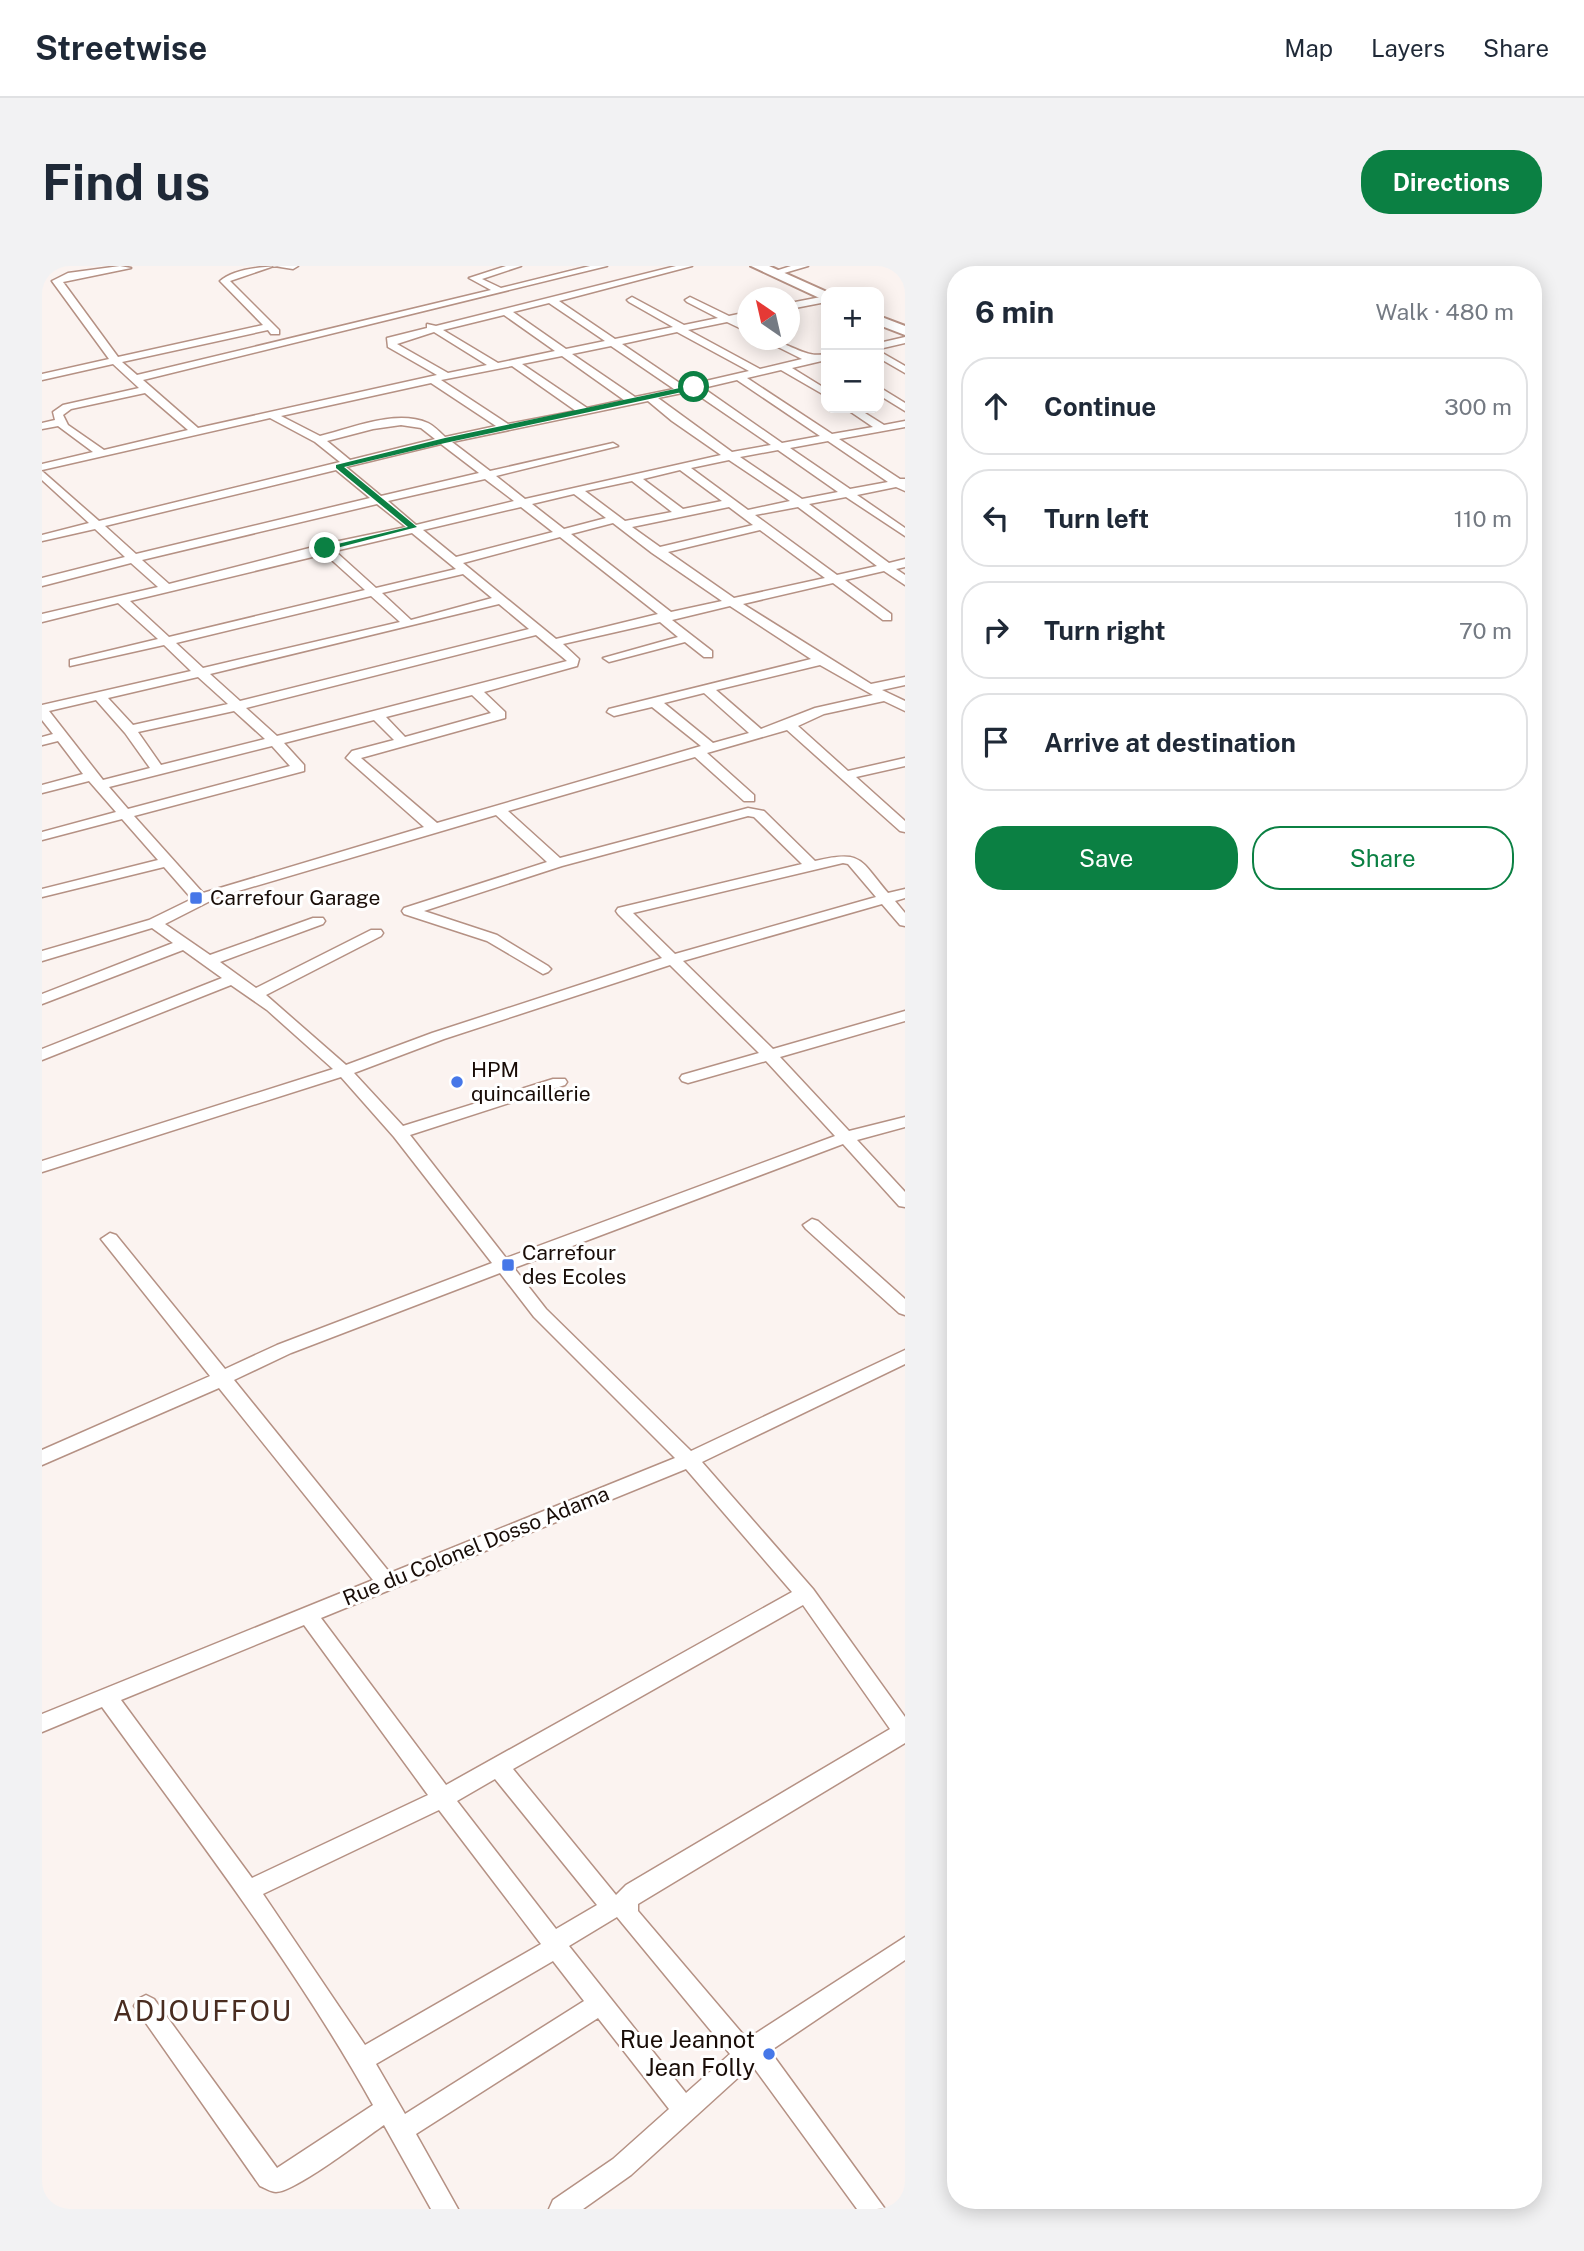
<!DOCTYPE html>
<meta charset="utf-8">
<style>
body{margin:0;font-family:"Public Sans",sans-serif;background:#f2f2f3;color:#1f2937}
.controls{position:absolute;right:21px;top:21px;display:grid;overflow:hidden;border-radius:14px;box-shadow:0 4px 18px #0003}
.controls button{width:63px;height:63px;display:grid;place-items:center;padding:0;border:0;border-bottom:2px solid #e0e1e3;background:#fff;color:#1f2937;font:35px sans-serif}
.compass{position:absolute;left:695px;top:21px;width:63px;height:63px;border-radius:50%;background:#fff;box-shadow:0 4px 18px #0003;rotate:326deg}
.stop{position:absolute;width:21px;height:21px;margin:-16px;border:5px solid #0b8043;border-radius:50%;background:#fff}
.stop.end{background:#0b8043;border-color:#fff;box-shadow:0 2px 7px #0008}
.list{margin:0;padding:0;list-style:none}
h2{display:flex;justify-content:space-between;align-items:center;height:91px;margin:0;padding:0 28px;font-size:30px}
h2 small{font-size:23px;font-weight:400;color:#747a83}
.list li{display:grid;grid-template-columns:46px 1fr auto;gap:21px;align-items:center;box-sizing:border-box;height:98px;margin:0 14px 14px;padding:0 14px;border:2px solid #e0e1e3;border-radius:28px}
.list b{display:block;font-size:26px;white-space:nowrap}
.list em{font-size:23px;font-style:normal;color:#747a83}
.actions{display:flex;gap:14px;padding:21px 28px}
.actions a{flex:1;padding:16px 0;border:2px solid #0b8043;border-radius:28px;text-align:center;font-size:24px;color:#0b8043}
.actions .main{background:#0b8043;color:#fff}
.icon{flex:none;width:38px;height:38px;fill:none;stroke:currentColor;stroke-width:2;stroke-linecap:round;stroke-linejoin:round}
.map{position:relative;flex:none;width:863px;height:1943px;overflow:hidden;border-radius:28px}
header{display:flex;align-items:center;gap:42px;box-sizing:border-box;height:98px;padding:0 35px;background:#fff;border-bottom:2px solid #e0e1e3}
header strong{font-size:33px}
nav{display:flex;gap:38px;margin-inline-start:auto;font-size:24px}
.intro{display:flex;align-items:center;justify-content:space-between;box-sizing:border-box;height:168px;padding:0 42px}
h1{margin:0;font-size:49px}
.button{padding:18px 32px;border-radius:28px;background:#0b8043;color:#fff;font-size:24px;font-weight:700}
main{display:flex;gap:42px;padding:0 42px}
aside{flex:1;background:#fff;border-radius:28px;box-shadow:0 4px 18px #0003}
.map>svg:first-child{display:block}
.lines{fill:none;stroke-linecap:round;stroke-linejoin:round}
.street-casing{stroke:#b59184;stroke-width:3}
.secondary-casing{stroke:#b59184;stroke-width:4}
.street{fill:#fff;fill-rule:evenodd}
.secondary{fill:#fff;fill-rule:evenodd}
.route{fill:#0b8043}
.poi-dot{fill:#4677e8;stroke:#fff;stroke-width:2.5}
.labels{text-anchor:middle;stroke-width:6;stroke-linejoin:round;paint-order:stroke}
.poi-label{font-size:21px;fill:#190d08;stroke:#fff;text-anchor:start}
.street-label{font-size:21px;fill:#190d08;stroke:#fff}
.near-poi-label{font-size:24px;fill:#190d08;stroke:#fff;text-anchor:end}
.near-neighbourhood-label{font-size:28px;letter-spacing:2px;fill:#492c20;stroke:#fff}
</style>
<header>
<strong>Streetwise</strong>
<nav><a>Map</a><a>Layers</a><a>Share</a></nav>
</header>
<div class="intro"><h1>Find us</h1><a class="button">Directions</a></div>
<main>
<div class="map">
<svg width="863" height="1943" viewBox="0 0 863 1943">
<rect width="100%" height="100%" fill="#fbf3f0"/>
<g class="lines">
<g class="street-casing">
<path id="street" d="M 78,0 L 89,2 L 21,16 L 76,91 L 221,59 L 178,15 C 195,0 232,0 256,0 L 251,3 L 232,0 L 188,15 L 237,64 L 237,68 L 229,68 L 226,64 L 80,96 L 95,109 L 449,24 L 427,12 L 464,0 L 479,0 L 440,13 L 459,22 L 548,0 L 565,0 L 101,114 L 156,162 L 395,109 L 346,81 L 345,72 L 385,62 L 385,58 L 394,60 L 634,0 L 650,0 L 517,35 L 573,73 L 631,61 L 587,36 L 585,34 L 590,31 L 642,59 L 676,52 L 645,36 L 643,34 L 648,31 L 687,50 L 706,46 L 706,52 L 696,54 L 706,59 L 706,66 L 685,56 L 646,64 L 718,103 L 760,93 L 722,74 C 746,74 761,93 784,88 L 784,94 L 750,102 L 784,123 L 784,130 L 739,104 L 705,112 L 790,168 L 831,161 L 803,142 L 815,142 L 842,159 L 863,155 L 863,161 L 797,173 L 858,213 L 863,213 L 863,225 L 854,221 L 815,229 L 863,262 L 863,270 L 804,231 L 767,238 L 847,297 L 863,293 L 863,301 L 854,303 L 863,309 L 863,319 L 842,305 L 803,314 L 849,348 L 849,354 L 841,354 L 791,317 L 701,338 L 829,418 L 863,411 L 863,419 L 840,424 L 863,435 L 863,445 L 842,435 L 782,448 L 756,460 L 806,505 L 863,492 L 863,500 L 814,511 L 863,555 L 863,566 L 858,565 L 745,464 L 665,487 L 712,529 L 712,535 L 702,535 L 653,491 L 466,545 L 518,592 L 706,542 L 722,545 L 773,595 C 821,584 817,593 846,627 L 863,623 L 863,632 L 853,635 L 863,647 L 863,660 L 858,659 L 840,638 L 641,695 L 731,783 L 863,745 L 863,755 L 738,791 L 807,865 L 863,851 L 863,861 L 815,874 L 863,926 L 863,941 L 857,940 L 801,878 L 472,1002 L 504,1043 L 649,1185 L 863,1084 L 863,1098 L 660,1196 L 771,1323 L 863,1451 L 863,1477 L 596,1638 L 596,1645 L 705,1773 L 863,1671 L 863,1694 L 728,1785 L 843,1943 L 815,1943 L 710,1799 L 589,1909 L 541,1943 L 507,1943 L 511,1934 L 571,1893 L 627,1843 L 556,1752 L 374,1868 L 416,1943 L 389,1943 L 342,1859 C 323,1872 253,1926 234,1926 C 229,1926 223,1922 218,1920 L 92,1740 L 96,1733 L 104,1729 L 112,1733 L 235,1902 L 331,1839 C 253,1699 154,1571 60,1441 L 0,1466 L 0,1448 L 331,1314 L 177,1122 L 0,1199 L 0,1184 L 168,1110 L 59,973 L 68,967 L 74,969 L 183,1103 L 235,1079 L 450,997 L 352,871 L 299,811 L 0,906 L 0,895 L 291,803 L 225,744 L 189,719 L 0,794 L 0,783 L 180,712 L 141,684 L 0,738 L 0,728 L 131,677 L 110,662 L 0,695 L 0,685 L 107,654 L 150,633 L 122,601 L 0,631 L 0,623 L 116,594 L 80,553 L 0,574 L 0,566 L 74,546 L 47,515 L 0,527 L 0,519 L 41,508 L 16,475 L 0,479 L 0,471 L 11,468 L 0,454 L 0,439 L 149,405 L 122,379 L 28,400 L 28,394 L 116,373 L 76,337 L 0,356 L 0,348 L 116,321 L 89,297 L 0,320 L 0,312 L 83,291 L 53,263 L 0,275 L 0,269 L 47,257 L 0,214 L 0,205 L 57,255 L 298,196 L 273,176 L 228,152 L 0,204 L 0,198 L 51,186 L 16,160 L 0,163 L 0,157 L 13,154 L 11,146 L 21,139 L 97,122 L 71,98 L 0,114 L 0,108 L 67,93 L 10,15 L 26,7 ZM 507,37 L 563,75 L 524,83 L 471,46 ZM 462,49 L 513,85 L 456,97 L 401,64 ZM 392,66 L 445,99 L 406,107 L 355,78 ZM 635,66 L 707,105 L 642,120 L 580,78 ZM 569,80 L 632,123 L 593,131 L 530,88 ZM 520,90 L 582,134 L 545,142 L 480,98 ZM 470,100 L 534,145 L 466,158 L 399,114 ZM 695,114 L 778,170 L 740,177 L 661,122 ZM 389,117 L 454,160 L 403,171 C 398,166 392,160 386,157 C 354,143 310,162 278,170 L 239,150 ZM 650,125 L 729,179 L 690,186 L 616,132 ZM 103,127 L 146,164 L 62,184 L 26,159 L 21,149 L 29,143 ZM 606,135 L 630,155 L 679,189 L 483,233 L 454,210 L 576,180 L 571,177 L 448,205 L 410,176 ZM 359,159 L 379,162 L 393,173 L 308,194 L 285,175 L 331,163 ZM 786,175 L 846,216 L 808,223 L 748,182 ZM 399,178 L 437,207 L 339,230 L 304,201 ZM 736,184 L 796,226 L 760,233 L 698,191 ZM 687,194 L 748,235 L 706,244 L 649,202 ZM 294,204 L 328,232 L 94,288 L 63,260 ZM 638,204 L 680,235 L 641,243 L 601,213 ZM 443,213 L 472,235 L 374,259 L 346,235 ZM 590,215 L 630,246 L 583,255 L 543,225 ZM 532,228 L 564,252 L 522,263 L 490,238 ZM 335,238 L 364,261 L 283,278 L 127,318 L 100,294 ZM 479,241 L 511,266 L 414,291 L 381,264 ZM 687,241 L 711,259 L 618,281 L 590,261 ZM 756,241 L 835,300 L 795,309 L 713,249 ZM 571,257 L 610,287 L 680,335 L 629,346 L 529,268 ZM 718,264 L 783,312 L 692,332 L 626,286 ZM 370,267 L 414,303 L 334,322 L 293,285 ZM 518,271 L 616,348 L 514,373 L 421,297 ZM 283,288 L 323,324 L 127,371 L 88,335 ZM 421,308 L 450,332 L 369,354 L 340,327 ZM 329,330 L 358,356 L 161,402 L 134,377 ZM 457,338 L 487,363 L 198,435 L 168,408 ZM 688,340 L 769,393 L 567,443 L 565,446 L 572,450 L 610,441 L 659,480 L 395,557 L 319,492 L 463,452 L 463,446 L 442,426 L 535,400 L 537,393 L 521,378 L 618,356 L 636,371 L 561,392 L 567,396 L 643,376 L 662,391 L 670,391 L 670,385 L 630,354 ZM 494,369 L 525,395 L 235,470 L 204,442 ZM 778,399 L 831,429 L 773,442 L 719,463 L 674,424 ZM 156,411 L 186,438 L 91,459 L 66,432 ZM 662,427 L 707,467 L 671,477 L 622,437 ZM 430,429 L 449,447 L 363,471 L 344,451 ZM 54,434 L 83,467 L 108,502 L 61,514 L 7,445 ZM 192,445 L 223,473 L 119,499 L 96,466 ZM 332,454 L 352,474 L 310,485 L 304,492 L 382,561 L 161,627 L 92,550 L 262,505 L 262,499 L 242,477 ZM 230,480 L 248,500 L 86,543 L 67,521 ZM 454,549 L 505,596 L 362,642 L 360,645 L 362,648 L 445,675 L 501,708 L 506,706 L 509,703 L 506,700 L 455,669 L 382,645 L 520,600 L 706,550 L 712,551 L 760,598 L 576,642 L 574,645 L 576,648 L 620,692 L 390,767 L 304,799 L 224,729 L 339,670 L 341,667 L 339,664 L 329,664 L 214,722 L 178,696 L 281,658 L 283,655 L 281,652 L 271,652 L 168,689 L 123,658 L 176,631 ZM 801,597 L 806,598 L 834,631 L 633,688 L 591,647 ZM 628,699 L 717,787 L 640,809 L 638,812 L 640,815 L 646,817 L 724,795 L 793,870 L 464,992 L 368,869 L 523,819 L 525,816 L 523,813 L 511,813 L 361,860 L 312,807 L 402,773 ZM 458,1007 L 492,1051 L 633,1192 L 348,1307 L 192,1114 L 249,1087 ZM 644,1203 L 750,1326 L 404,1519 L 279,1352 ZM 761,1339 L 848,1463 L 584,1619 L 574,1629 L 471,1503 ZM 262,1359 L 386,1529 L 210,1612 L 79,1434 ZM 453,1513 L 555,1639 L 514,1663 L 415,1535 ZM 397,1544 L 499,1678 L 323,1779 L 221,1628 ZM 575,1651 L 688,1788 L 644,1827 L 527,1680 ZM 511,1695 L 542,1735 L 363,1848 L 334,1798 Z
M 749,0 L 766,0 L 732,10 L 727,7 Z
M 784,30 L 784,36 L 748,43 L 748,37 Z
M 863,71 L 863,77 L 837,83 L 837,77 Z
M 837,85 L 863,100 L 863,107 L 837,92 Z
M 837,121 L 863,137 L 863,145 L 837,129 Z
M 770,953 L 776,955 L 863,1033 L 863,1049 L 857,1047 L 764,963 L 761,959 Z"/>
</g>
<g class="secondary-casing">
<path id="secondary" d="M 709,0 L 727,0 L 785,26 L 784,35 Z
M 837,50 L 863,60 L 863,69 L 837,59 Z"/>
</g>
<use href="#street" class="street"/>
<use href="#secondary" class="secondary"/>
</g>
<path class="route" d="M 652,119 L 654,123 L 403,177 L 302,201 L 375,261 L 283,285 L 279,282 L 366,261 L 294,202 L 294,199 L 403,172 Z"/>
<g class="poi-dot">
<rect x="147" y="625" width="14" height="14" rx="3.5"/>
<circle cx="415" cy="816" r="7"/>
<rect x="459" y="992" width="14" height="14" rx="3.5"/>
<circle cx="727" cy="1788" r="7"/>
</g>
<g class="labels">
<g class="poi-label">
<text x="168" y="639">Carrefour Garage</text>
<text x="429" y="811">HPM<tspan x="429" dy="24">quincaillerie</tspan></text>
<text x="480" y="994">Carrefour<tspan x="480" dy="24">des Ecoles</tspan></text>
</g>
<g class="street-label">
<text transform="translate(434 1280) rotate(-22)" y="7">Rue du Colonel Dosso Adama</text>
</g>
<g class="near-poi-label">
<text x="713" y="1782">Rue Jeannot<tspan x="713" dy="28">Jean Folly</tspan></text>
</g>
<g class="near-neighbourhood-label">
<text x="161" y="1755">ADJOUFFOU</text>
</g>
</g>
</svg>
<div class="controls">
<button>+</button>
<button>−</button>
</div>
<svg class="compass" viewBox="-18 -18 36 36"><path d="M0-13l5 13h-10z" fill="#e53935"/><path d="M0 13l5-13h-10z" fill="#747a83"/></svg>
<div class="stop" style="left:652px;top:121px"></div>
<div class="stop end" style="left:283px;top:282px"></div>
</div>
<aside>
<h2>6 min<small>Walk · 480 m</small></h2>
<ul class="list">
<li><svg class="icon" aria-label="ahead" viewBox="0 0 24 24"><path d="M12 20V5M6 11l6-6 6 6"/></svg><div><b>Continue</b></div><em>300 m</em></li>
<li><svg class="icon" aria-label="left" viewBox="0 0 24 24"><path d="M17 20v-9H6M10 6l-5 5 5 5"/></svg><div><b>Turn left</b></div><em>110 m</em></li>
<li><svg class="icon" aria-label="right" viewBox="0 0 24 24"><path d="M7 20v-9h11M14 6l5 5-5 5"/></svg><div><b>Turn right</b></div><em>70 m</em></li>
<li><svg class="icon" aria-label="arrive" viewBox="0 0 24 24"><path d="M6 21V4h12l-3 4 3 4H6"/></svg><div><b>Arrive at destination</b></div></li>
</ul>
<div class="actions"><a class="main">Save</a><a>Share</a></div>
</aside>
</main>
